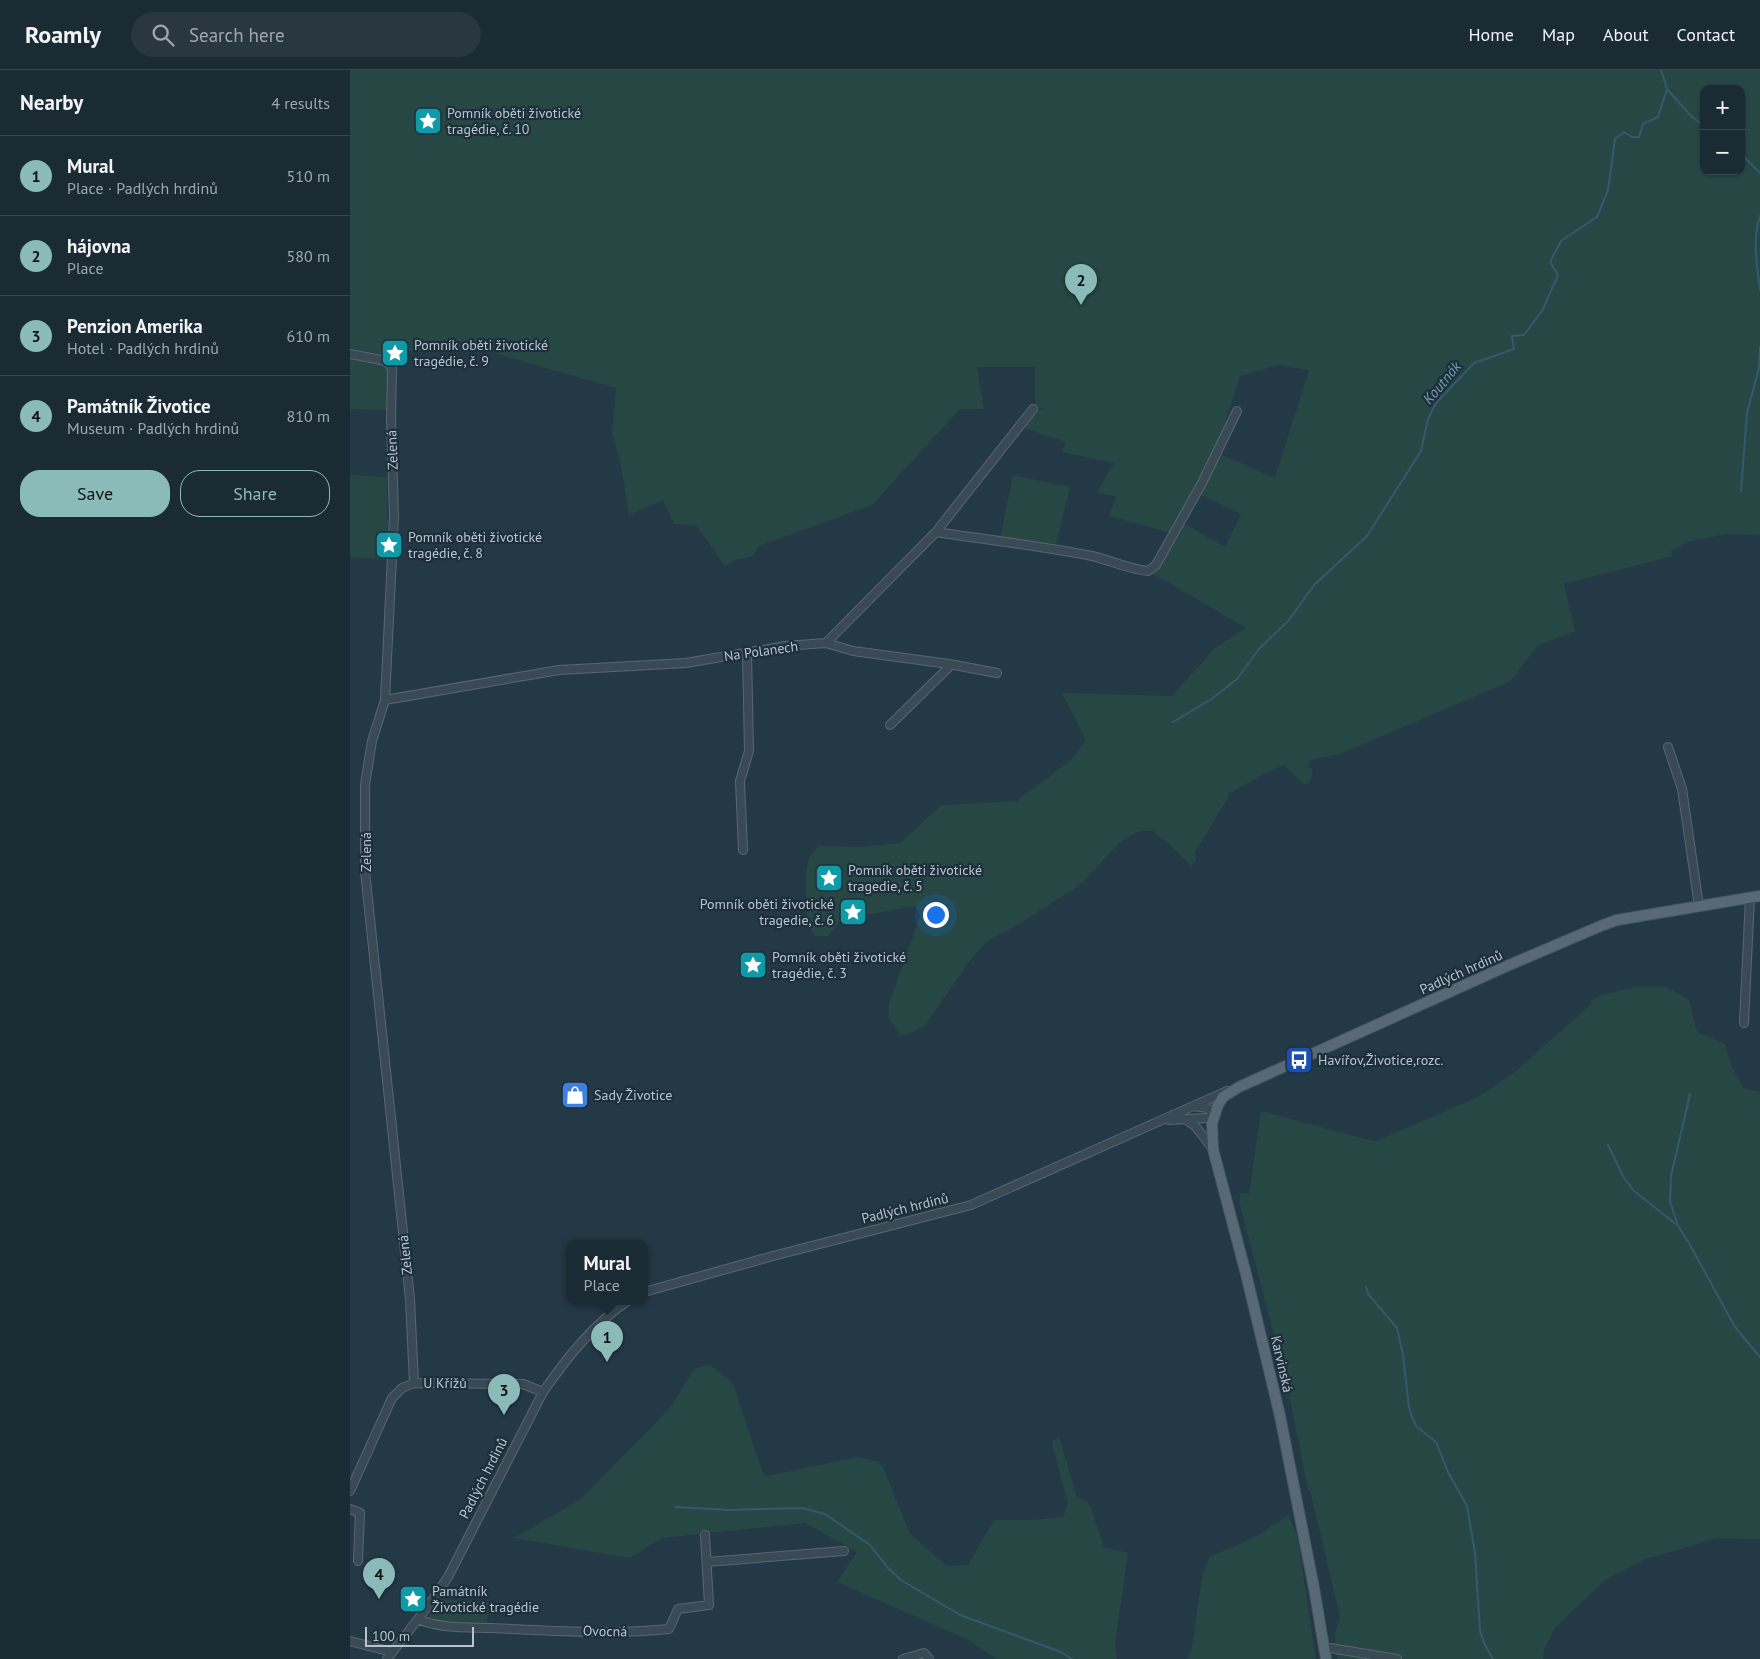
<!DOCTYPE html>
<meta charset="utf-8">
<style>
body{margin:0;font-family:"PT Sans",sans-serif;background:#283740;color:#f1f3f6}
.controls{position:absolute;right:15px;top:15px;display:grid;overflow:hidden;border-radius:10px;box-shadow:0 1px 4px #0004}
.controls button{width:45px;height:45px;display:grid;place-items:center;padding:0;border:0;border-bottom:1px solid #39474f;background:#1b2b34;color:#f1f3f6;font:25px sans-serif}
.scale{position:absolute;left:15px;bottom:12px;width:109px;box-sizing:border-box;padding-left:5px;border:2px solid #b7c4ce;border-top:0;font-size:14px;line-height:18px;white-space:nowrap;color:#b7c4ce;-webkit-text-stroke:4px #1d2f3a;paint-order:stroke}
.you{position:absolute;left:585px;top:844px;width:18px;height:18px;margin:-12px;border:4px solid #fff;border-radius:50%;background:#1a73e8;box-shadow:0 0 0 8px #1a73e833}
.badge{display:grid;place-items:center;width:32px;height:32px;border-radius:50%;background:#8bbbb9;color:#111;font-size:16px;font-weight:700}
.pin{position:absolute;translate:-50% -41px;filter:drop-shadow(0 1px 2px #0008)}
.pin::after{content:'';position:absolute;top:26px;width:18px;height:15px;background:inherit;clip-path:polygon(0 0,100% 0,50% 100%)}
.popup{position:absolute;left:216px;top:1170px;width:82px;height:65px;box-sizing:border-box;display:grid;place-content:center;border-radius:10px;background:#1b2b34;filter:drop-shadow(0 1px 4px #0005);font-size:16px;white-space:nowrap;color:#a0a7ac}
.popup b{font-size:19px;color:#f1f3f6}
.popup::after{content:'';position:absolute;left:50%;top:100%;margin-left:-10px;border:10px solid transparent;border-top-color:#1b2b34}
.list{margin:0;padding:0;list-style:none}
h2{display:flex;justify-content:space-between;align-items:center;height:65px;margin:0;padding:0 20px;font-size:21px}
h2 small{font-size:16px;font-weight:400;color:#a0a7ac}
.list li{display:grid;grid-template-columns:32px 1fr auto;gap:15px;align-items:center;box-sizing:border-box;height:80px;padding:0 20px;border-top:1px solid #39474f}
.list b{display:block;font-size:19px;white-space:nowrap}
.list p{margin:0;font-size:16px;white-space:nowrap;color:#a0a7ac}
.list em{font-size:16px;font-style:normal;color:#a0a7ac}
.actions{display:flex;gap:10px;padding:15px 20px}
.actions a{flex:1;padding:11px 0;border:1px solid #8bbbb9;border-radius:20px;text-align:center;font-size:18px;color:#8bbbb9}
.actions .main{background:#8bbbb9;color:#111}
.icon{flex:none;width:28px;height:28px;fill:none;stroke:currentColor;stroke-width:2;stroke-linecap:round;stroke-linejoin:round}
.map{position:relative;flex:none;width:1410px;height:1589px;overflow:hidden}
header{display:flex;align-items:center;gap:30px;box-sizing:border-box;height:70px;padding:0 25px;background:#1b2b34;border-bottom:1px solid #39474f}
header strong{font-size:24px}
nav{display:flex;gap:28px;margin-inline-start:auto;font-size:18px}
.search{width:350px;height:45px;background:#283740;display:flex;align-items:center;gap:12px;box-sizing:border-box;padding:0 18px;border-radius:28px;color:#a0a7ac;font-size:19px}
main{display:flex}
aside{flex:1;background:#1b2b34}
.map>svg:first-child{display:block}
.green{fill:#264744;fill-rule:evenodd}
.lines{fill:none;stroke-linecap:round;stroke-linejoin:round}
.stream{stroke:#36586f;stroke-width:2}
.minor-casing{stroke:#586772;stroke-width:10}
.major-casing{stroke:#465661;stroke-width:12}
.minor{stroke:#394a55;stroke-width:8}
.major{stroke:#576975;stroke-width:10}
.labels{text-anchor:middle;stroke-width:4.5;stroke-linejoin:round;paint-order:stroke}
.poi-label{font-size:14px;fill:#b7c4ce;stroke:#1d2f3a;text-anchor:start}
.street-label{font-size:14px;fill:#b7c4ce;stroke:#1d2f3a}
.water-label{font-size:15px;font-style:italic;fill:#739bb5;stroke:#1d2f3a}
</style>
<header>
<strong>Roamly</strong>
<div class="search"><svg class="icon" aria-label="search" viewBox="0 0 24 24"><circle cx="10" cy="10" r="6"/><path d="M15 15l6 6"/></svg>Search here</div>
<nav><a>Home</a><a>Map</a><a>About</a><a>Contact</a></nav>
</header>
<main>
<aside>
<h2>Nearby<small>4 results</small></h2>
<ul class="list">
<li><span class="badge">1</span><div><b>Mural</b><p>Place · Padlých hrdinů</p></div><em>510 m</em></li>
<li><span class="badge">2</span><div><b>hájovna</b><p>Place</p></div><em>580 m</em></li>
<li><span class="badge">3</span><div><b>Penzion Amerika</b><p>Hotel · Padlých hrdinů</p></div><em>610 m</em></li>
<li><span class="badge">4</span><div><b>Památník Životice</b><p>Museum · Padlých hrdinů</p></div><em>810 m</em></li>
</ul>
<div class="actions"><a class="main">Save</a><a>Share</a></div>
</aside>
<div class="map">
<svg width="1410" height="1589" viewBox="0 0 1410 1589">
<rect width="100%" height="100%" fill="#243946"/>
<path class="green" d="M 0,0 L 1410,0 L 1410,465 L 1376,464 L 1337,472 L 1321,481 L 1323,486 L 1214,514 L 1225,561 L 1187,576 L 1161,611 L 990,684 L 960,690 L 958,697 L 963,699 C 962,706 961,713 954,714 L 934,695 L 916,703 L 878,724 L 877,730 L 845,782 L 846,791 L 841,796 L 816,771 L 803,761 L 790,761 L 771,771 L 731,814 L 668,855 L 636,872 L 621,889 L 576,954 L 563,962 L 550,966 L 539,948 L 539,933 L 570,847 L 568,839 L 564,836 L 491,850 L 478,866 L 465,866 L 457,855 L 456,802 L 459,787 L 469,776 L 510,777 L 550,773 L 591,735 L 667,731 L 721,690 L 736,670 L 712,623 L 822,626 L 865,578 L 896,558 L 800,502 L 808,496 L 835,454 L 875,477 L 891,444 L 849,424 L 870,384 L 925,408 L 959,300 L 928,295 L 890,306 L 869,372 L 822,463 L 759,446 L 766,427 L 747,422 L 764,393 L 712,382 L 715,372 L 674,358 L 688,340 L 700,339 L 685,338 L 685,297 L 627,297 L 634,339 L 610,339 L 522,435 L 409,476 L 403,486 L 386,490 L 375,496 L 346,455 L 324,454 L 313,430 L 279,445 L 271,396 L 262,361 L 266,318 L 137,281 L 51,281 L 44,289 L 19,282 L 0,279 ZM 1354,19 L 1391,19 L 1391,101 L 1354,101 Z
M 0,288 L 35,293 L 40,298 L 39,340 L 0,339 Z
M 0,405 L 37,407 L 38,490 L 0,487 Z
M 663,405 L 720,417 L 705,478 L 650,469 Z
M 1285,917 L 1316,917 L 1339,930 L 1347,962 L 1375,974 L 1381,995 L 1393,1018 L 1410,1022 L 1410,1469 L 1367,1468 L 1293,1490 L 1254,1511 L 1205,1558 L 1194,1580 L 1193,1589 L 987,1589 L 985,1563 L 990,1547 L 960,1420 L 958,1420 L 937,1314 L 889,1131 L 891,1123 L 899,1124 L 911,1041 L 1019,1070 L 1025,1071 L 1031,1069 L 1128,1027 L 1165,1002 L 1240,935 L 1241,930 L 1252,925 Z
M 358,1295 L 364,1298 L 383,1314 L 413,1403 L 417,1406 L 508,1387 L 529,1392 L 533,1397 L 560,1464 L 597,1496 L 618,1495 L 644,1450 L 682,1450 L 713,1447 L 718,1434 L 702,1372 L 709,1366 L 727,1428 L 737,1431 L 741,1438 L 754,1477 L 778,1483 L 765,1574 L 767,1589 L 647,1589 L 619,1570 L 487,1512 L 507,1482 L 455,1453 L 312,1468 L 279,1488 L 164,1468 L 231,1429 L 320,1338 L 344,1299 Z
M 938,1445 L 947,1465 L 966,1589 L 838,1589 L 842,1578 L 852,1506 L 860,1486 C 891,1475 911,1465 938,1445 Z
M 90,1529 L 140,1533 L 136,1557 L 78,1550 L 77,1548 Z"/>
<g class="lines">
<path class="stream" d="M 1317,19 L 1341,46 L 1354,56
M 1391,84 L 1410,103
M 1410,146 C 1402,170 1407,195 1410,220
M 1391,421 L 1397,343 L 1409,298 L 1410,277
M 823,652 L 863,628 L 887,609 L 909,579 L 939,550 L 964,515 L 1017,466 L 1071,381 L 1078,349 L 1086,333 L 1124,293 L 1164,279 L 1162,266 L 1174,265 L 1192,241 L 1208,205 L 1200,192 L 1211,171 L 1247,147 L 1258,120 L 1265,69 L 1274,62 L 1282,67 L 1289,67 L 1293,54 L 1308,47 L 1317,19 L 1311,0
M 1340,1024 L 1321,1106 L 1320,1131 L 1328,1156 L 1339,1173 L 1385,1257 L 1410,1287
M 1258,1075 L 1274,1108 L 1284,1121 L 1327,1155
M 1016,1217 L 1018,1224 L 1047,1258 L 1053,1285 L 1059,1338 L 1062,1347 L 1066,1356 L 1086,1372 L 1098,1402 L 1117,1436 L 1125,1483 L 1130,1561 L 1134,1573 L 1143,1589
M 325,1437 L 379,1440 L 452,1438 L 475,1444 L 520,1475 L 538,1498 L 551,1510 L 610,1545 L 711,1582 L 722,1589"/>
<g class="minor-casing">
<path id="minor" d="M 0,284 L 36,291 L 42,298 L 41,351 L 44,446 L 35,630 L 22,671 L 15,715 L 15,801 L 60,1229 L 64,1313
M 586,462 C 638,470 691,476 742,486 C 760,490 781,500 798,501 L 806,495 L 852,413 L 887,341
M 476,573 L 503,581 L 599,594 L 647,603
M 35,630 L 209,600 L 336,593 L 435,576 L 476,573 L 586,462 L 683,339
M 540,655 L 598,598 L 599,594
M 1318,677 L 1332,719 L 1349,836
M 393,780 L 390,711 L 399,681 L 397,582
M 1394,953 L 1400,827
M 835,1049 L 845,1056 L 863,1079
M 819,1050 L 857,1048 L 865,1045 L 857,1038 L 844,1036
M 294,1222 L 423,1186 L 621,1135 L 877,1021
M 0,1421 L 42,1328 L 52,1318 L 64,1313 L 173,1314 L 193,1322
M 0,1439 L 10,1443 L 8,1491
M 357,1492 L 494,1481
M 68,1549 C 89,1559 121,1557 143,1558 C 201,1561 261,1565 319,1559 L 328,1539 L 359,1535 L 355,1465
M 0,1571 L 42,1582
M 974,1577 L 1047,1589
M 37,1589 L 78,1536 L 98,1507 L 193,1322 C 216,1289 244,1253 278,1231
M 553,1589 L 574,1583 L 579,1589"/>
</g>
<g class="major-casing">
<path id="major" d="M 976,1589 L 964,1518 L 930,1346 L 896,1204 L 863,1079 L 862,1053 L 868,1035 L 873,1027 L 889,1017 L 1157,896 L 1253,855 L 1267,850 L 1410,826"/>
</g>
<use href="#minor" class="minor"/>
<use href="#major" class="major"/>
</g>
<defs>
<g id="sight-square" transform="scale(1.4375)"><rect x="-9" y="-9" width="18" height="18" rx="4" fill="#0f9aa8" stroke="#1d2f3a"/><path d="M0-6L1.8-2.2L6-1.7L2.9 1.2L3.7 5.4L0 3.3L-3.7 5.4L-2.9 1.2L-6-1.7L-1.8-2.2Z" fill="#fff"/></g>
<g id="bus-square" transform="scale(1.4375)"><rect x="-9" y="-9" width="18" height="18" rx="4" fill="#1a4fb4" stroke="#1d2f3a"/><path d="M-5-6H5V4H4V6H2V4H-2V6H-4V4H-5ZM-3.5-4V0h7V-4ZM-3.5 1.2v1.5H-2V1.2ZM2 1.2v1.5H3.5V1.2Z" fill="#fff"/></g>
<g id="shop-square" transform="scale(1.4375)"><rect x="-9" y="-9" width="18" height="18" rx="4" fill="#3f7fe0" stroke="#1d2f3a"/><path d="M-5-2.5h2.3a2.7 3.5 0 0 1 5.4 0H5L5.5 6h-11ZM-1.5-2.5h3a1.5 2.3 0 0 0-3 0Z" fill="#fff"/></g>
</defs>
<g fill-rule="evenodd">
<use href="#sight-square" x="78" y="51"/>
<use href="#sight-square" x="45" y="283"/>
<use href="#sight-square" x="39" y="475"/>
<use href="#sight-square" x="479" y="808"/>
<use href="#sight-square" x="503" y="842"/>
<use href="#sight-square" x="403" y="895"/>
<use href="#bus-square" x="949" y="990"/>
<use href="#shop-square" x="225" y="1025"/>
<use href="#sight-square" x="63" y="1529"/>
</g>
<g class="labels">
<g class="poi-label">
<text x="97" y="48">Pomník oběti životické<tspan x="97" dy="16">tragédie, č. 10</tspan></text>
<text x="64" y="280">Pomník oběti životické<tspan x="64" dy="16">tragédie, č. 9</tspan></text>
<text x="58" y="472">Pomník oběti životické<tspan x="58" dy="16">tragédie, č. 8</tspan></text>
<text x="498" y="805">Pomník oběti životické<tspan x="498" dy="16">tragedie, č. 5</tspan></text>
<text x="484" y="839" text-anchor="end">Pomník oběti životické<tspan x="484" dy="16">tragedie, č. 6</tspan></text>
<text x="422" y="892">Pomník oběti životické<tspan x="422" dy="16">tragédie, č. 3</tspan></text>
<text x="968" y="995">Havířov,Životice,rozc.</text>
<text x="244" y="1030">Sady Životice</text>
<text x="82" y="1526">Památník<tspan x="82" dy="16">Životické tragédie</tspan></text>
</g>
<g class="street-label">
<text transform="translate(42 380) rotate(-92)" y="5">Zelená</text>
<text transform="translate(411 581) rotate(-8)" y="5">Na Polanech</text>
<text transform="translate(16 782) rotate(-90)" y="5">Zelená</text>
<text transform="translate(1111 902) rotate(-24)" y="5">Padlých hrdinů</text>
<text transform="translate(555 1138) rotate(-14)" y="5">Padlých hrdinů</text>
<text transform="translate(55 1185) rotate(-96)" y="5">Zelená</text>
<text transform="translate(932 1294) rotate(77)" y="5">Karvinská</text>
<text x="95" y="1318">U Křížů</text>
<text transform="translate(133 1408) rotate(-63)" y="5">Padlých hrdinů</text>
<text transform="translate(255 1561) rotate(1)" y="5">Ovocná</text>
</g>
<g class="water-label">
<text transform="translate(1092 313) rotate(-50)" y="5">Koutnák</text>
</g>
</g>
</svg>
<div class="controls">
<button>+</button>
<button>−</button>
</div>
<div class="scale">100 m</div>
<div class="you"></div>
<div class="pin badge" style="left:257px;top:1292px">1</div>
<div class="popup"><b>Mural</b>Place</div>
<div class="pin badge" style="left:731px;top:235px">2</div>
<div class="pin badge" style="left:154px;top:1345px">3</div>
<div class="pin badge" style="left:29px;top:1529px">4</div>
</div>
</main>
